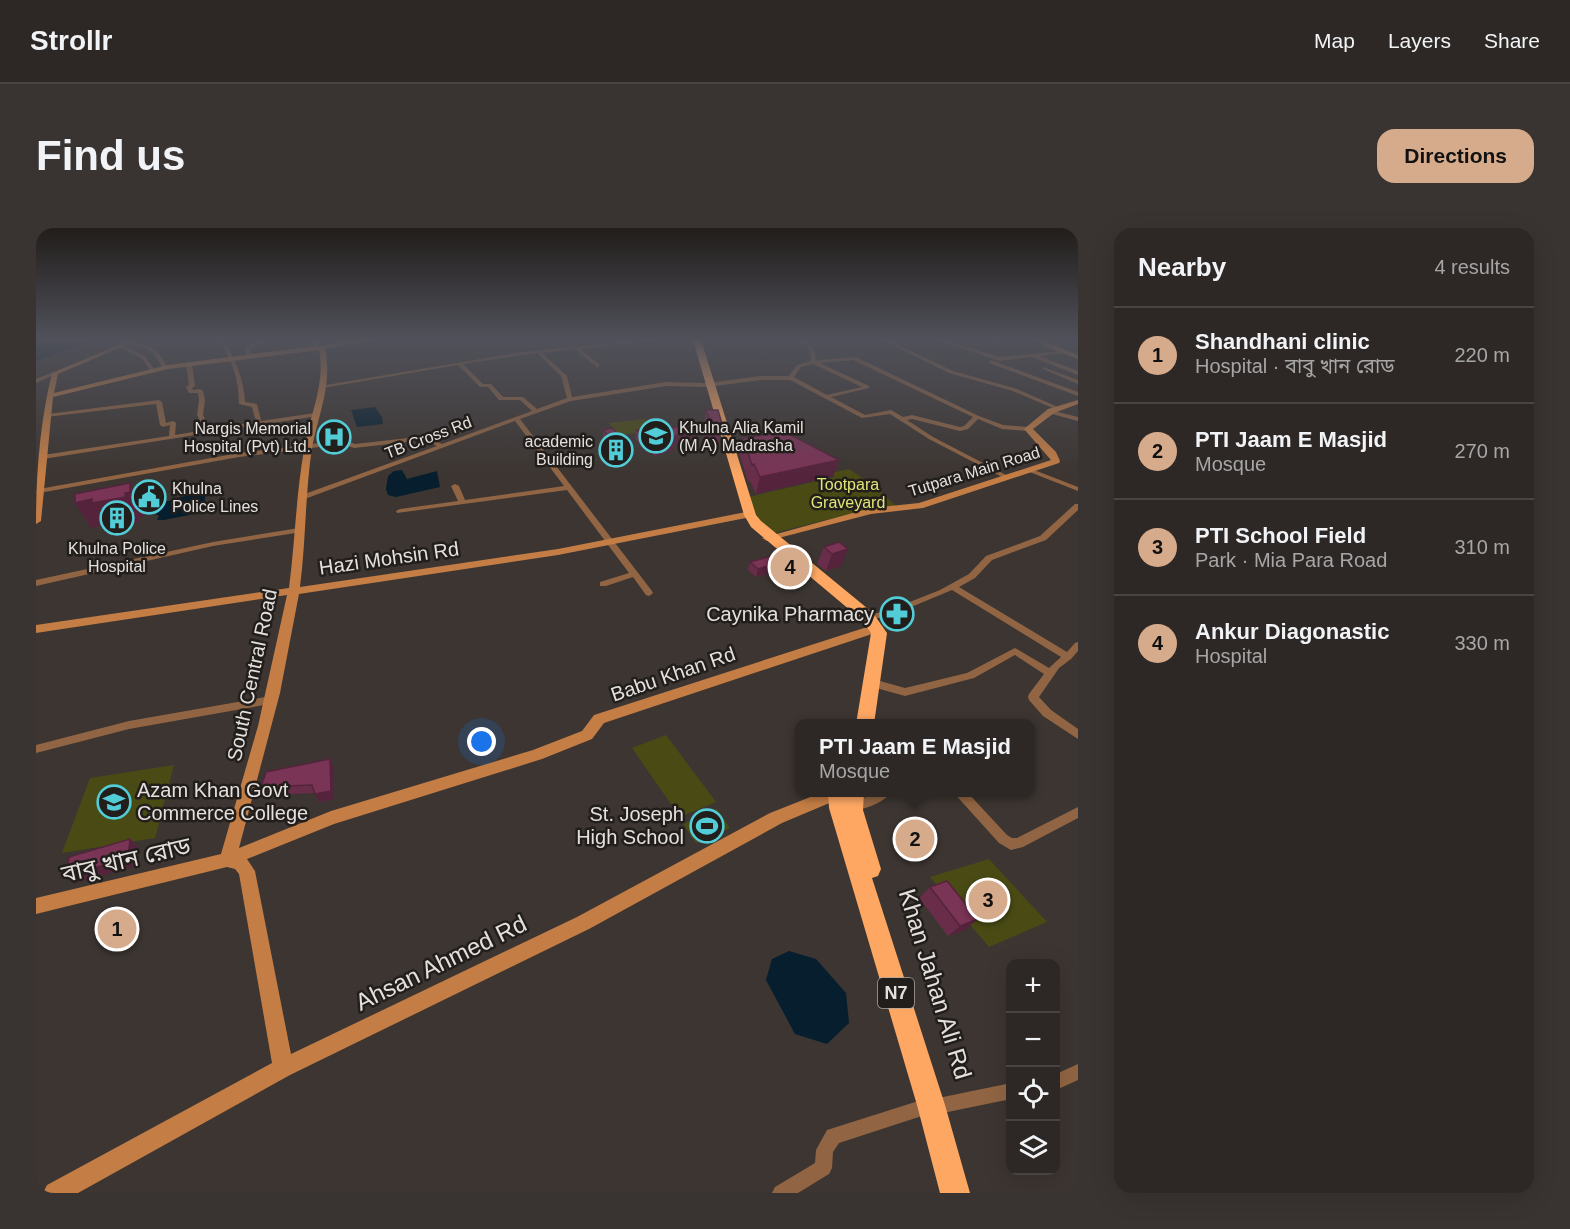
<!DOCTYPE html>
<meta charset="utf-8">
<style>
body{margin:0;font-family:Helvetica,"Noto Sans Bengali",sans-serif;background:#393432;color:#f1f3f6}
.controls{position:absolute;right:18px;bottom:18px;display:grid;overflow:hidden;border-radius:12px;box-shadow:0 6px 24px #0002}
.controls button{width:54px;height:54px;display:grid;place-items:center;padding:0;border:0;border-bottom:2px solid #484442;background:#2d2825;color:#f1f3f6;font:30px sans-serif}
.you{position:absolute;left:446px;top:514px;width:21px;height:21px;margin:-15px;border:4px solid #fff;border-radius:50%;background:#1a73e8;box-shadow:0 0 0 9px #1a73e833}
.badge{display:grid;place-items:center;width:39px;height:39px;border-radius:50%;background:#d6ab8b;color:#111;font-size:20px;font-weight:700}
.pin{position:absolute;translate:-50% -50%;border:3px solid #fff;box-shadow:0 2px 6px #0006}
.popup{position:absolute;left:759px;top:491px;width:240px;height:78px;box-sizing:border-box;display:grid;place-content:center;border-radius:12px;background:#2d2825;filter:drop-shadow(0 2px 4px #0005);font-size:20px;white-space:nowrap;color:#a7a6a7}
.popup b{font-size:22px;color:#f1f3f6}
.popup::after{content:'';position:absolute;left:50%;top:100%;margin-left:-12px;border:12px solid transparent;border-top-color:#2d2825}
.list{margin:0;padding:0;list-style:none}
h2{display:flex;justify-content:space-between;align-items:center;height:78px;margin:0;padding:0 24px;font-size:26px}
h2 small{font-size:20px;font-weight:400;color:#a7a6a7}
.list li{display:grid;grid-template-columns:39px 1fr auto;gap:18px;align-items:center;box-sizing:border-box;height:96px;padding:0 24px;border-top:2px solid #484442}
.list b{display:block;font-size:22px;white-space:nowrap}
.list p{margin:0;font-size:20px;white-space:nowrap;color:#a7a6a7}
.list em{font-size:20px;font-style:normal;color:#a7a6a7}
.icon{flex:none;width:33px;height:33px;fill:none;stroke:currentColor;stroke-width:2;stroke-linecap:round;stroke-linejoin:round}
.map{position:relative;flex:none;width:1042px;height:965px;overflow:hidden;border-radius:18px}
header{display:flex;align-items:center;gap:36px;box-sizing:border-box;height:84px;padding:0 30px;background:#2d2825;border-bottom:2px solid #484442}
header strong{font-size:28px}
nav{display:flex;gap:33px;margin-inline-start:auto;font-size:21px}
.intro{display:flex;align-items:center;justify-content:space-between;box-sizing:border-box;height:144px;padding:0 36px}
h1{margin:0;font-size:42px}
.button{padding:15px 27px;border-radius:18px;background:#d6ab8b;color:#111;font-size:21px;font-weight:700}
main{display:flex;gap:36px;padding:0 36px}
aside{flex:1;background:#2d2825;border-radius:18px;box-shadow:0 6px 24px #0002}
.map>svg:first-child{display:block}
.green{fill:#4a4b14}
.water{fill:#061e2d}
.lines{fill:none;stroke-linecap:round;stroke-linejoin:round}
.street{fill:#916543;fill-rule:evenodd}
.secondary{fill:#c37d45;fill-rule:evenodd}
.highway{fill:#fda763;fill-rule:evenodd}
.wall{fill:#692d49}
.shaded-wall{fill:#55243c}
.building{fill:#7a3455;stroke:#55243c;stroke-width:1.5}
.labels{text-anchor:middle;stroke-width:5;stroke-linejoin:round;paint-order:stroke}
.far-poi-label{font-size:16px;fill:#e5e0dd;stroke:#211e1c;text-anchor:start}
.far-street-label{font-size:16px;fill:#e5e0dd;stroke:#211e1c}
.far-park-label{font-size:16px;fill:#e1e575;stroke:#211e1c}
.shield{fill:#211e1c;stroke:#aaa6a3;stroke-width:1.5}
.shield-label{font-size:18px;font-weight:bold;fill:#e5e0dd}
.street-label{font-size:20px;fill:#e5e0dd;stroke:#211e1c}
.poi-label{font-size:20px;fill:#e5e0dd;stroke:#211e1c;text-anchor:end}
.near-street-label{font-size:24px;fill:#e5e0dd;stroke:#211e1c}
</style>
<header>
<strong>Strollr</strong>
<nav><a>Map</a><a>Layers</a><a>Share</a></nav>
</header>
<div class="intro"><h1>Find us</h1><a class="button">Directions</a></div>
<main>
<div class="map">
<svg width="1042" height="965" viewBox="0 0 1042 965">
<rect width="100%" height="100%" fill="#3c3531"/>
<path class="green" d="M 609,191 L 619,203 L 582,207 L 573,195 Z
M 813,241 L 840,259 L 861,279 L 842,279 L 734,306 L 708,270 L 799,249 L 795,245 Z
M 630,507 L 680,574 L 644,589 L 596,520 Z
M 138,537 L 119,610 L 26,625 L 54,550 Z
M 681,581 L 694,600 L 660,615 L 647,596 Z
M 953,631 L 1011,694 L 953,719 L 894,649 Z"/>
<path class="water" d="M 0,112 L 57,112 L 0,133 Z
M 339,179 L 346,189 L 347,196 L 321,199 L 315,182 Z
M 366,242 L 371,251 L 401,243 L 404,259 L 360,269 L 352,267 L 350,261 L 352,248 L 358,243 Z
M 167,263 L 169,269 L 168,281 L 171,281 L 168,284 L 128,292 L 121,292 L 123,288 L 116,284 L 118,279 L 125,275 Z
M 753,723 L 780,731 L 810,765 L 813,795 L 791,816 L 759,806 L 730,752 L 736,731 Z"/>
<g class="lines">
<path class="street" d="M 183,112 L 187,112 C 200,131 208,152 209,174 L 221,176 L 225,193 L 279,185 L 282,187 L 281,188 L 7,231 L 4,229 L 7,227 L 133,208 L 134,197 L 127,199 L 124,197 L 120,176 L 10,189 L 9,188 L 12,186 L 123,172 L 126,174 L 130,195 L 137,193 L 140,195 L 139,207 L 169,202 L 161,187 L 163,172 L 162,165 L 153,165 L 150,159 L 153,157 L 150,136 L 153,134 L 156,136 L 159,158 L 156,160 L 157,162 L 164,161 L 167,163 L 169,172 L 167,187 L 174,201 L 220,194 L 216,179 L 203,176 C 203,152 196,131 183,112 Z
M 224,112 L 230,112 L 214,121 L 216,130 L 211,131 L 209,120 Z
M 274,112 L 278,112 L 283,121 L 279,121 Z
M 608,112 L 624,112 L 544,121 L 564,137 L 562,140 L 539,121 L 506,125 L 531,148 L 536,169 L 630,154 L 671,155 L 725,148 L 753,148 L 761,137 L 775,133 L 774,122 L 766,113 L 772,112 L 771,113 L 778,122 L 780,132 L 820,129 L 943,188 L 967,197 L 992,199 L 995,201 L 992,203 L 966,201 L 942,191 L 932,201 L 924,203 L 876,191 L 871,192 L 897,209 L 972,248 L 972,250 L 970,251 L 893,211 L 854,186 L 826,190 L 754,152 L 725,152 L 671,159 L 630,158 L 535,173 L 484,191 L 616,363 L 617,365 L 613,368 L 610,367 L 597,349 L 570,358 L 564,358 L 564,354 L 593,345 L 531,262 L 361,285 L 360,283 L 364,281 L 422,273 L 415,258 L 419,256 L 423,258 L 429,272 L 528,258 L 479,193 L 266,272 L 262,270 L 263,268 L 401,218 L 389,212 L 318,220 L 307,216 L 203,229 L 3,265 L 0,264 L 3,261 L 203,225 L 308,212 L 319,216 L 390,208 L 406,216 L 496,183 L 484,172 L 463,172 L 452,159 L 444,159 L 422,137 L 287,160 L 284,158 L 486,124 ZM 501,125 L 525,148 L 531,170 L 501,181 L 487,169 L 467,169 L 455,156 L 447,156 L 427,136 ZM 817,132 L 937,189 L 928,198 L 924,199 L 876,187 L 867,189 L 855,182 L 829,187 L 795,169 L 833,160 L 833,158 L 784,135 ZM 777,136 L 826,159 L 791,167 L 758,149 L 765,139 Z
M 846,112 L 852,112 L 917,143 L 981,161 L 1024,180 L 1019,181 L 977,163 L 913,145 Z
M 902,112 L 909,112 L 963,129 L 1027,123 L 1029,125 L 1003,128 L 1042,143 L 1042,147 L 996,129 L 963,133 Z
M 958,112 L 963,112 L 965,115 L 961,116 Z
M 91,114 C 113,115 122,120 132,140 L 127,141 C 116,120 111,119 89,116 Z
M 83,117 L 87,117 L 109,128 L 120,144 L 116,144 L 105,130 L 83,119 Z
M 955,132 L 1042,164 L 1042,168 L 953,135 Z
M 1007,139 L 1042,152 L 1042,156 L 1007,141 Z
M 17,144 L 22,145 L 0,155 L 0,151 Z
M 1014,182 L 1042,189 L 1042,193 L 1012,185 L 1011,184 Z
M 993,240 L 1042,259 L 1042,263 L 991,243 L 990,242 Z
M 1039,276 L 1042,276 L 1042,282 L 1010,312 L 956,332 L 939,350 L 923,359 L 1031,424 L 1039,415 L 1042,414 L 1042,423 L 1035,431 L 1023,440 L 1003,469 L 1015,482 L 1042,501 L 1042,511 L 1007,488 L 993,472 L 992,469 L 993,466 L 1008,446 L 979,427 L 938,450 L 869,468 L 833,458 L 832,455 L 833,452 L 837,451 L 869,460 L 931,445 L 979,420 L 1013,440 L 1025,429 L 916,362 L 856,387 L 824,394 L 819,391 L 821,389 L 851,383 L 904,362 L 933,346 L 950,328 L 1004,308 Z
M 263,300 L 267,302 L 266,304 L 177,318 L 0,358 L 0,352 L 177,314 Z
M 235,468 L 239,469 L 240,472 L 239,475 L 93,501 L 0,525 L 0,517 L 93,493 Z
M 839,564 L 856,564 C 847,575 826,584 813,581 L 811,577 L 813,573 L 831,569 Z
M 917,564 L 931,564 L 971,607 L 976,610 L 981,610 L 1042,579 L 1042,590 L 987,619 L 975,622 L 963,615 Z
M 1042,836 L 1042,852 L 1020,862 L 1020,846 Z
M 975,855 L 975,871 L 907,885 L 895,885 L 803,915 L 797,924 L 796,940 L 793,946 L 762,965 L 736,965 L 739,959 L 779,935 L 780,922 L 791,902 L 895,869 L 907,869 Z"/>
<path class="secondary" d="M 94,112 L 102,112 L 22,146 L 18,165 L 132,137 L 325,112 L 340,112 L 289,121 C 297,156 282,187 276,220 C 269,266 270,313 264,359 L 522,321 L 710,284 L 715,287 L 710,290 L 522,327 L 263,366 L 244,465 L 203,620 L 295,583 L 497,522 L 546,503 L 558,487 L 828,400 L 836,400 L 838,403 L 836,406 L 568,495 L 556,511 L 506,531 L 298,596 L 211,631 L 219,643 L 255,826 L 541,689 L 734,585 L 787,564 L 817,566 L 814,570 L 803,571 L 746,595 L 553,701 L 254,847 L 42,965 L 7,965 L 11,957 L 236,835 L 203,646 L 199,641 L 191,639 L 0,686 L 0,670 L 185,626 L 222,498 L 251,367 L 0,405 L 0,397 L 253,360 C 259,314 260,267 268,222 C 273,188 290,157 283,122 L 132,141 L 17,169 L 5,293 L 0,296 C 0,245 4,194 16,145 Z
M 1000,112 L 1007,112 L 1042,127 L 1042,131 L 1010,119 Z
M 1042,172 L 1042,176 L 1018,185 L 997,201 L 1020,224 L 1024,233 L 1023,235 L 887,280 L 835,286 L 731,313 L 726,310 L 835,280 L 883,275 L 1015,232 L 988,201 L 1012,181 Z"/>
<path class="highway" d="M 657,112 L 665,112 L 720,287 L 725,293 L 837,385 L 851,405 L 838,496 L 820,496 L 835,405 L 827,393 L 715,299 L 708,287 Z
M 792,564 L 828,564 L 827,582 L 845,641 L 842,648 L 836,650 L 909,877 L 934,965 L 904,965 L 881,877 L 793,580 Z"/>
</g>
<path class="wall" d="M 670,182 L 686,196 L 682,219 L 671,219 L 666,205 Z
M 576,200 L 593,231 L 584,232 L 567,213 L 567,202 Z
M 600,202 L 657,203 L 656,212 L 637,217 L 637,222 L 619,228 L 599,211 Z
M 707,210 L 803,232 L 797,248 L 720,266 L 714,253 L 712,253 L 703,225 Z
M 803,314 L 805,338 L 790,343 L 781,336 L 788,319 Z
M 714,334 L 756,340 L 720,349 L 712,342 Z
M 298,540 L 298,571 L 283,574 L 279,565 L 230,567 L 225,559 Z
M 865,602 L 900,612 L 894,617 L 893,623 L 884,628 L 861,606 Z
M 894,659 L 929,702 L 912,708 L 883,670 Z"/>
<path class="shaded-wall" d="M 657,203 L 656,212 L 637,217 L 637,222 L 619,228 L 621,219 L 633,209 Z
M 594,219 L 593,231 L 584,232 L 585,221 Z
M 803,232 L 797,248 L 720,266 L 724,249 Z
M 94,255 L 107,280 L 108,289 L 103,290 L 103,294 L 71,301 L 69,297 L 55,300 L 39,275 L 89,265 Z
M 812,321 L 805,338 L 790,343 L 796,326 Z
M 758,331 L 756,340 L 720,349 L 722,341 Z
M 294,531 L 298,540 L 298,571 L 283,574 L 279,566 Z
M 94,611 L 102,619 L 100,638 L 39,655 L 30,648 Z
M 897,619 L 893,623 L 884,628 L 887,624 Z
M 942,691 L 929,702 L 912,708 L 924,698 Z"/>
<path class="building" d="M 670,182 L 682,182 L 686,196 L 675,195 Z
M 649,197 L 657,203 L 633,209 L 638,213 L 621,219 L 600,202 L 622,203 Z
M 576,200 L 594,219 L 585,221 L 567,202 Z
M 749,204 L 803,232 L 724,249 L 718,236 L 716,237 L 707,210 Z
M 94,255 L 94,264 L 89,265 L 89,269 L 56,275 L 56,271 L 39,275 L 39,266 Z
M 803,314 L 812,321 L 796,326 L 788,319 Z
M 750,324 L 758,331 L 722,341 L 714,334 Z
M 294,531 L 295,563 L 279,566 L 276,557 L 225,559 L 230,544 Z
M 881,593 L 900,612 L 893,616 L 897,619 L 887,624 L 865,602 Z
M 94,611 L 92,630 L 30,648 L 33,629 Z
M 911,653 L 942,691 L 924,698 L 894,659 Z"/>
<linearGradient id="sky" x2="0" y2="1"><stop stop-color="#211d1b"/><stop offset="0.45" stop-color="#50515a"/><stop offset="1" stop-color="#50515a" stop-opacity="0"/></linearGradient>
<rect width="1042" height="247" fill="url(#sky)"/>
<defs>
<g id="university-ring" transform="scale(1.725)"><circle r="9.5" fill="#211e1c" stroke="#52ccd6" stroke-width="1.5"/><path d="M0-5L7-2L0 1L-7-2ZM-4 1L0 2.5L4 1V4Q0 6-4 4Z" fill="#52ccd6"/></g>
<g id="hospital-ring" transform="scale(1.725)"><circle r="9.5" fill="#211e1c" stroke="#52ccd6" stroke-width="1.5"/><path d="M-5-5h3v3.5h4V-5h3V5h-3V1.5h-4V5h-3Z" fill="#52ccd6"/></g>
<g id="building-ring" transform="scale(1.725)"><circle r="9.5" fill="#211e1c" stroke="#52ccd6" stroke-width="1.5"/><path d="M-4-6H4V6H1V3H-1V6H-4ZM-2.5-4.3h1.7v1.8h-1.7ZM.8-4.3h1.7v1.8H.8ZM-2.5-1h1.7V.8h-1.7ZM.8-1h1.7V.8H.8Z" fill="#52ccd6"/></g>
<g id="civic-ring" transform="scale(1.725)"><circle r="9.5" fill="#211e1c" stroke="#52ccd6" stroke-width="1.5"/><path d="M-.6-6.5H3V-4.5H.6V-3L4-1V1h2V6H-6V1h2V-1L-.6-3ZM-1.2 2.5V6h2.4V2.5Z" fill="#52ccd6"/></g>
<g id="pharmacy-ring" transform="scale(1.725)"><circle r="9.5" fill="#211e1c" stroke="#52ccd6" stroke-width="1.5"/><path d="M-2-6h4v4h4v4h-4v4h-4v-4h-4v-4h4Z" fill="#52ccd6"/></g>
<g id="stadium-ring" transform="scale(1.725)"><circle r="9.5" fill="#211e1c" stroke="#52ccd6" stroke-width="1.5"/><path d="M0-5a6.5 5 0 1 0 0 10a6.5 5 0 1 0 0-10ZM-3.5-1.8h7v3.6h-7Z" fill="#52ccd6"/></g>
</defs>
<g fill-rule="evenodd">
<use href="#university-ring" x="620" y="208"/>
<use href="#hospital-ring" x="298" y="209"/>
<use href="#building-ring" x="580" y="222"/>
<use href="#civic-ring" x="113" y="269"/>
<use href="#building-ring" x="81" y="290"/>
<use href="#pharmacy-ring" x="861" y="386"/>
<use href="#university-ring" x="78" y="574"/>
<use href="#stadium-ring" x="671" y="598"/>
</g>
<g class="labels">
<g class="far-poi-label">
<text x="643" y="205">Khulna Alia Kamil<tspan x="643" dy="18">(M A) Madrasha</tspan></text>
<text x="275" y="206" text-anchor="end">Nargis Memorial<tspan x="275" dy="18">Hospital (Pvt) Ltd.</tspan></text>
<text x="557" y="219" text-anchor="end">academic<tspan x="557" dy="18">Building</tspan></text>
<text x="136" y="266">Khulna<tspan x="136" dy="18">Police Lines</tspan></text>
<text x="81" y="326" text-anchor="middle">Khulna Police<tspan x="81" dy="18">Hospital</tspan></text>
</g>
<g class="far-street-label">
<text transform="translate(392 209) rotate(-21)" y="6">TB Cross Rd</text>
<text transform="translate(938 243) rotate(-17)" y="6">Tutpara Main Road</text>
</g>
<g class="far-park-label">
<text x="812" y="262">Tootpara<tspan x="812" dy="18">Graveyard</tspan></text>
</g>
<rect class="shield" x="842" y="750" width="36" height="30" rx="4.5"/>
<g class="shield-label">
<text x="860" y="771">N7</text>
</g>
<g class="street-label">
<text transform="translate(353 330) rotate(-8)" y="7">Hazi Mohsin Rd</text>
<text transform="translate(637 446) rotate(-19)" y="7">Babu Khan Rd</text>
<text transform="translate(216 447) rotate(-78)" y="7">South Central Road</text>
</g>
<g class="poi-label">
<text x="838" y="393">Caynika Pharmacy</text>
<text x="101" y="569" text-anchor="start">Azam Khan Govt<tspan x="101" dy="23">Commerce College</tspan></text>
<text x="648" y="593">St. Joseph<tspan x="648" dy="23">High School</tspan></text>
</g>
<g class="near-street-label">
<text transform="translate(90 632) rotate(-13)" y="8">বাবু খান রোড</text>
<text transform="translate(405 735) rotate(-26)" y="8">Ahsan Ahmed Rd</text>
<text transform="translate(899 756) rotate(73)" y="8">Khan Jahan Ali Rd</text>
</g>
</g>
</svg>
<div class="controls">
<button>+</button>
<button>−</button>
<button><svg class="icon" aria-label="locate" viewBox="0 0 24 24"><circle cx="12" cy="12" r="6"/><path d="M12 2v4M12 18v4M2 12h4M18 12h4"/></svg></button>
<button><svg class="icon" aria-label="layers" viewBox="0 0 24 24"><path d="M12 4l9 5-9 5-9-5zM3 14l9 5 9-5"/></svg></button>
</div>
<div class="you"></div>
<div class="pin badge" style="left:81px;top:701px">1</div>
<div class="pin badge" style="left:879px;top:611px">2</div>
<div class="popup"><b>PTI Jaam E Masjid</b>Mosque</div>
<div class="pin badge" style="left:952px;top:672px">3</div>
<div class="pin badge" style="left:754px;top:339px">4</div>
</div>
<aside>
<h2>Nearby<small>4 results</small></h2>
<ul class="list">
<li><span class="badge">1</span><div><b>Shandhani clinic</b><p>Hospital · বাবু খান রোড</p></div><em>220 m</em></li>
<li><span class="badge">2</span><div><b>PTI Jaam E Masjid</b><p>Mosque</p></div><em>270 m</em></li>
<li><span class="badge">3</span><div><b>PTI School Field</b><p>Park · Mia Para Road</p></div><em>310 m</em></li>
<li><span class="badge">4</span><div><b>Ankur Diagonastic</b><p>Hospital</p></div><em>330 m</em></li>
</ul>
</aside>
</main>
